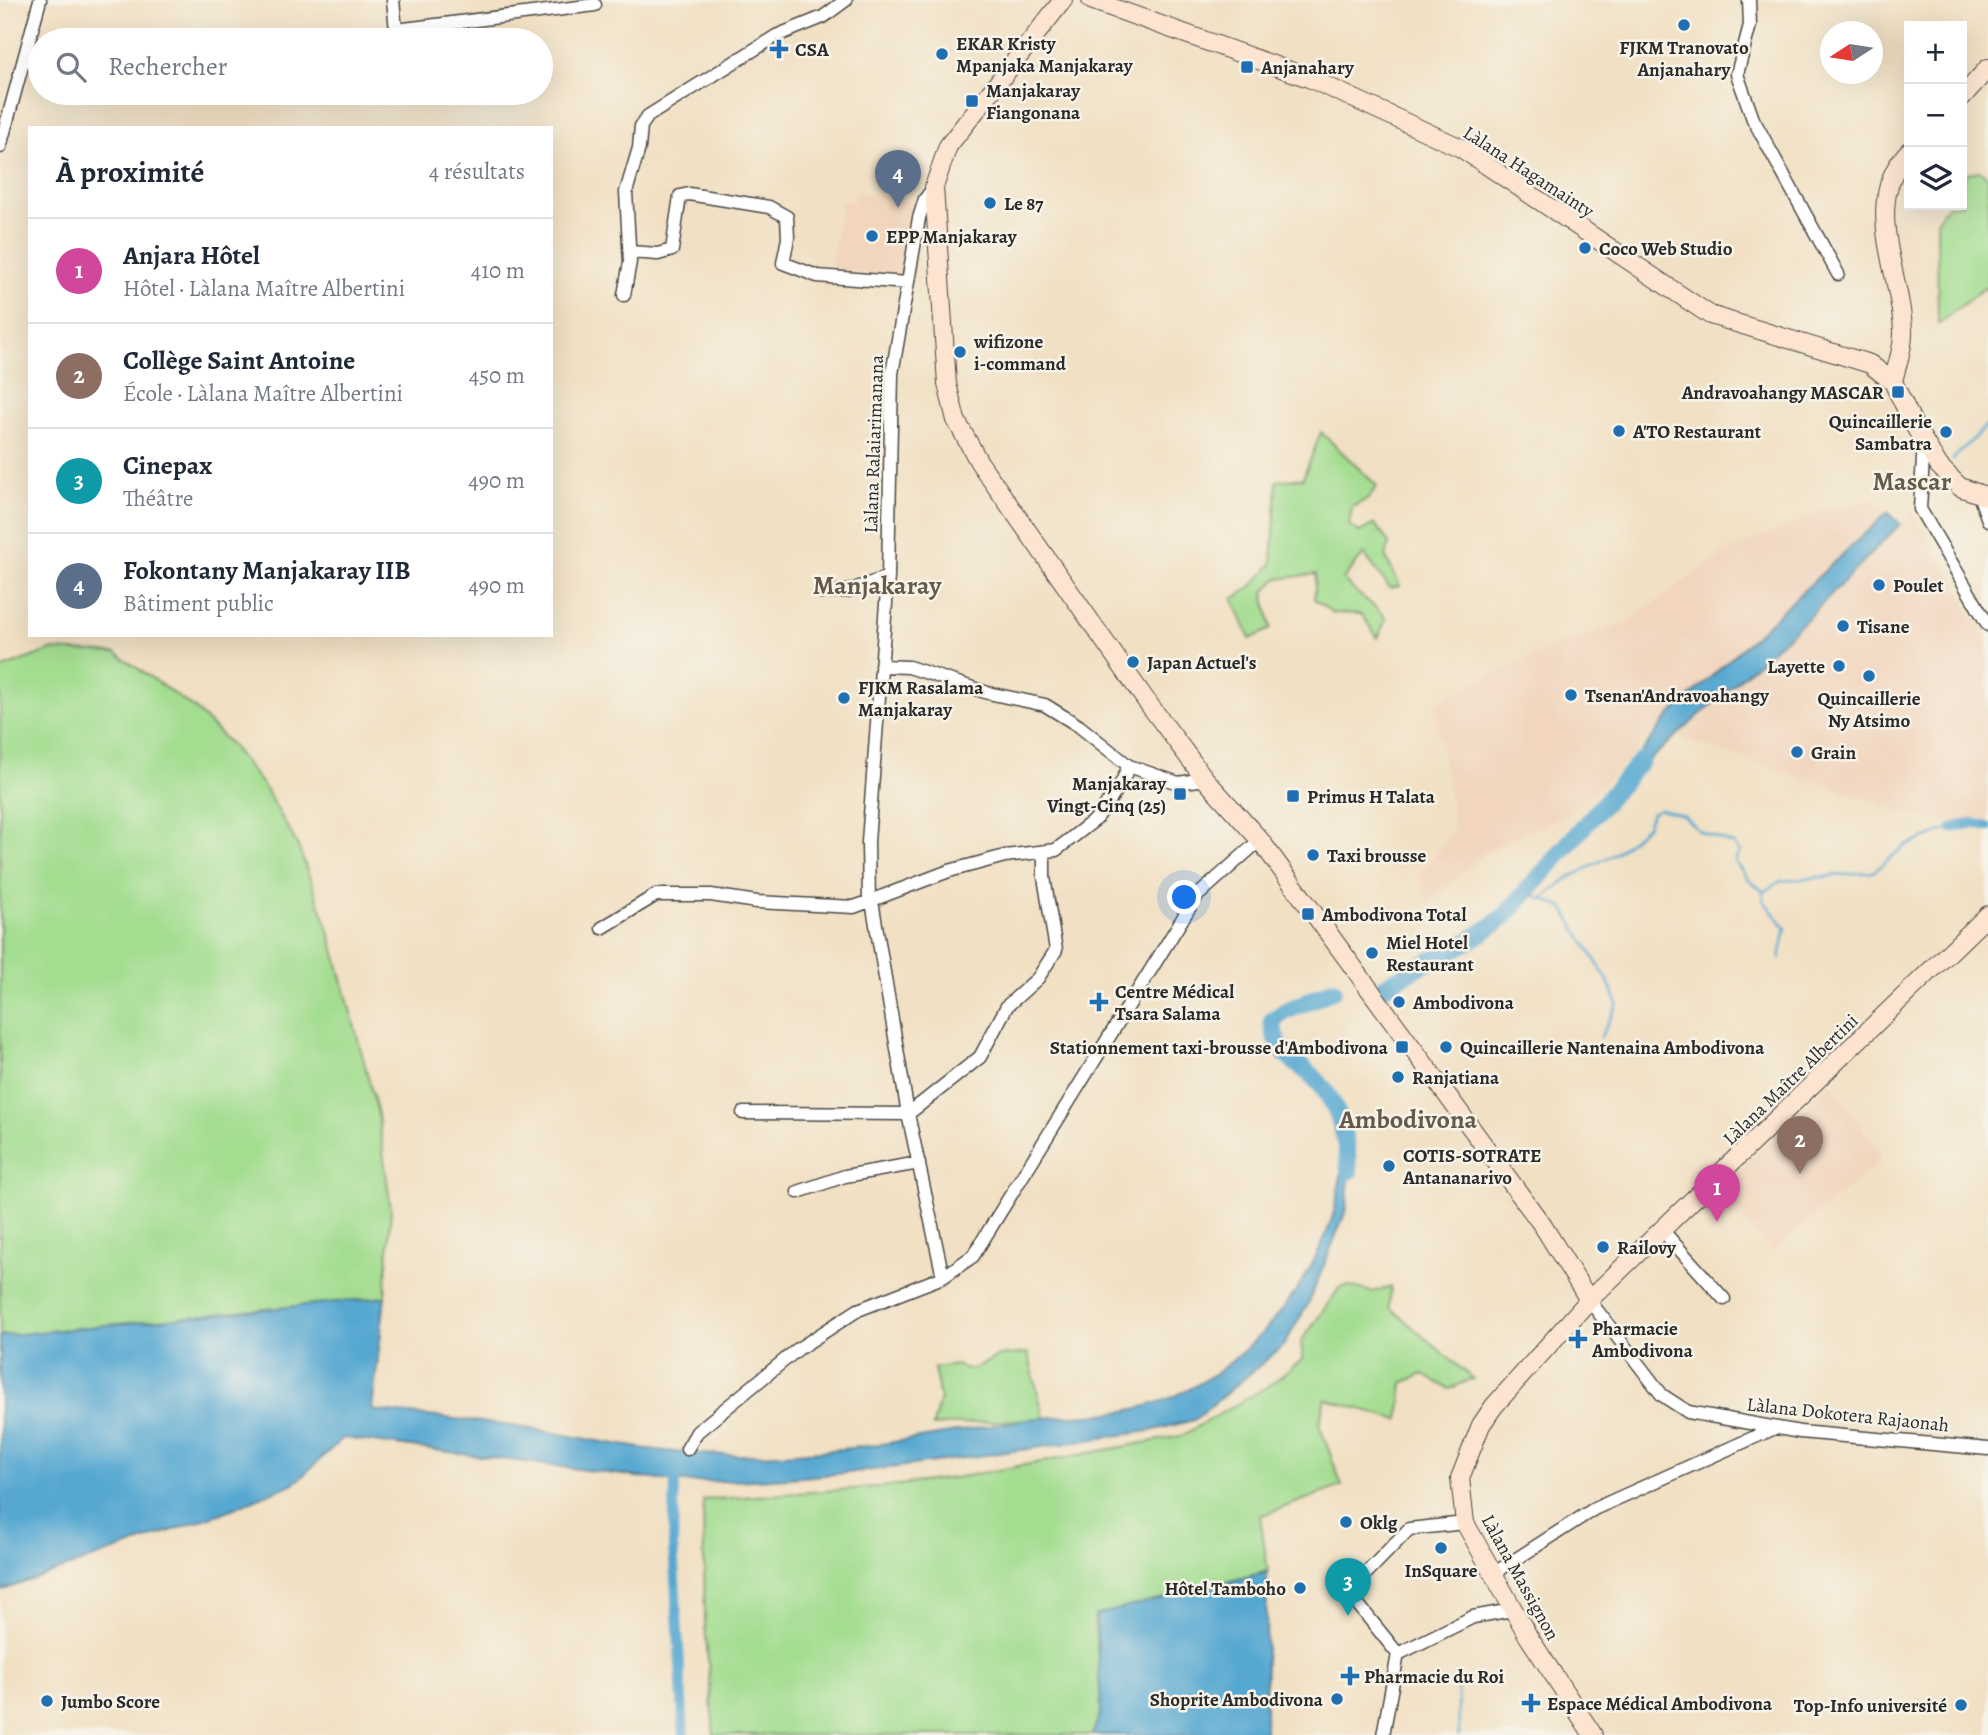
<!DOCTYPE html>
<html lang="fr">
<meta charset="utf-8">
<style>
body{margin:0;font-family:Alegreya,serif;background:#f6f6f7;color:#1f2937}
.controls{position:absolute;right:21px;top:21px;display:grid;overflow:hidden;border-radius:0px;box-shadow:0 7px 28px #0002}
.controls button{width:63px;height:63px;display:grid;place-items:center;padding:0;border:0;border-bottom:2px solid #e0e1e3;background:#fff;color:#1f2937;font:35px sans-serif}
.compass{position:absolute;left:1820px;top:21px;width:63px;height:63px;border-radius:50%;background:#fff;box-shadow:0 7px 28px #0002;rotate:258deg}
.you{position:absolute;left:1185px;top:898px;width:24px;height:24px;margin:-18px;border:5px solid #fff;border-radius:50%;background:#1a73e8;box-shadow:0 0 0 10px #1a73e833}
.badge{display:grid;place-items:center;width:46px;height:46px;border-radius:50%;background:#1f6fb2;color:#fff;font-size:23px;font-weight:700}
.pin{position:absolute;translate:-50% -58px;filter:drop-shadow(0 2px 4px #0008)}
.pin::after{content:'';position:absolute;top:37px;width:24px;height:21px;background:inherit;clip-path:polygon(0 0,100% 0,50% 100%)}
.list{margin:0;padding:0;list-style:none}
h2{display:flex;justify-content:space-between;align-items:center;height:91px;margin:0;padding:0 28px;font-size:30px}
h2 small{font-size:23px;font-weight:400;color:#747a83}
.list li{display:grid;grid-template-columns:46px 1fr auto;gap:21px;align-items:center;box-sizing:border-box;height:105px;padding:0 28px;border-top:2px solid #e0e1e3}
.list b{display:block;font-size:26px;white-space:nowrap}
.list p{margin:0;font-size:23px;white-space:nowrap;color:#747a83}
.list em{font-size:23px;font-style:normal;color:#747a83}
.icon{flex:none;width:38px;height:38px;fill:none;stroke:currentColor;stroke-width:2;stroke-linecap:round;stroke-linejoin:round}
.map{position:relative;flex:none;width:1988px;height:1735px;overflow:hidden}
.search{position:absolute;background:#fff;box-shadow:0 7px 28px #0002;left:28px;top:28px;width:525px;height:77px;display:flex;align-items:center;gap:18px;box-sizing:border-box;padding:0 24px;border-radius:38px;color:#747a83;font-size:26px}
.panel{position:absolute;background:#fff;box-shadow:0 7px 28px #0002;left:28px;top:126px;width:525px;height:511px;border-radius:0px}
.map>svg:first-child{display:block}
.built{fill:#f1d5bd}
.green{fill:#a3dd90;stroke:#67845e;stroke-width:2}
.water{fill:#56a8d1;stroke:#406a7e;stroke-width:2}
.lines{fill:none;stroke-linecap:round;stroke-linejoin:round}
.stream{stroke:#56a8d1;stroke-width:2.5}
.canal{stroke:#56a8d1;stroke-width:10}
.river{stroke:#56a8d1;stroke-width:18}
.minor-casing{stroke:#494642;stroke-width:15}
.secondary-casing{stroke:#494642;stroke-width:20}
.minor{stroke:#fff;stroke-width:12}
.secondary{stroke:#fde4d1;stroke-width:18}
.poi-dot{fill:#1f6fb2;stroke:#f7f3e8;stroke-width:2.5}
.labels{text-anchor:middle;stroke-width:5;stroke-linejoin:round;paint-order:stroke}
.poi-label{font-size:19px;font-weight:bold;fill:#2b2b2b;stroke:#f7f3e8;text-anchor:start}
.street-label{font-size:19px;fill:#2b2b2b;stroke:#f7f3e8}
.district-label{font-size:26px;font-weight:bold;fill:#65594a;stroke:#f7f3e8}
</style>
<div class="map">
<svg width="1988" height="1735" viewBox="0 0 1988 1735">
<rect width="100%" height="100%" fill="#f7f3e8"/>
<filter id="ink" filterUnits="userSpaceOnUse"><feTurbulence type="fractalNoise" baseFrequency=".0143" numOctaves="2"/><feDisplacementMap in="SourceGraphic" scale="14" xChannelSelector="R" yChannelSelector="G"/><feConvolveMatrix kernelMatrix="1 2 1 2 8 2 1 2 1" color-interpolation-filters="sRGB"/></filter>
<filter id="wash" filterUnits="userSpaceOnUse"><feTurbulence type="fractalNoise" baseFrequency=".00686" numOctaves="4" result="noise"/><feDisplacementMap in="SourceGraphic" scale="28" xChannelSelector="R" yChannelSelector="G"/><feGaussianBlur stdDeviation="1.57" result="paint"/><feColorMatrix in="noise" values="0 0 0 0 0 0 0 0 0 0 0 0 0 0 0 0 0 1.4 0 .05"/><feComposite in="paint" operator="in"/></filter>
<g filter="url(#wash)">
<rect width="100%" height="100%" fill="#f1e0c3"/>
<path class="built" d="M 856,192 L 912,201 L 900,279 L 831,268 L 842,201 L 853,203 Z
M 1871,500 L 1888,512 L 1668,717 L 1602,786 L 1571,812 L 1488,851 L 1428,904 L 1418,877 L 1455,829 L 1434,702 L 1546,650 L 1628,622 L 1721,555 L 1833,506 Z
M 1913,511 L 1988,642 L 1988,831 L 1898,810 L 1677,736 L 1810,616 Z
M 1832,1082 L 1883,1158 L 1772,1252 L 1719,1190 Z"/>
<path class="green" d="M 1980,171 L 1988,177 L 1988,291 L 1984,288 L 1938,324 L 1937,221 L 1947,205 L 1962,205 L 1962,181 L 1967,173 Z
M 1321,432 L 1377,486 L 1368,499 L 1352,507 L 1349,525 L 1359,532 L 1375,524 L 1389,543 L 1386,558 L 1400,586 L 1390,588 L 1364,554 L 1343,579 C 1356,596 1373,601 1386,619 L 1378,638 L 1361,614 L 1333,613 L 1314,599 L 1316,574 L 1277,579 L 1264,592 L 1271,629 L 1250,639 L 1233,599 L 1250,588 L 1272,564 L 1277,481 L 1303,478 Z
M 51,650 L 116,653 L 194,708 L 230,744 L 265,788 L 297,844 L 328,927 L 378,1114 L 391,1210 L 385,1297 L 0,1336 L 0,669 Z
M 1349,1286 L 1372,1292 L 1391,1287 L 1389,1307 L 1473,1379 L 1449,1389 L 1422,1374 L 1403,1383 L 1399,1420 L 1325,1399 L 1319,1424 L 1342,1486 L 1260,1516 L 1268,1571 L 1094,1616 L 1102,1708 L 1092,1735 L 714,1735 L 705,1625 L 703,1500 L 891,1486 L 960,1477 L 1181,1436 L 1270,1385 L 1303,1359 L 1301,1342 L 1340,1287 Z
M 1028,1353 L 1044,1418 L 933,1426 L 940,1398 L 934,1368 L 956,1365 L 971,1370 L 999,1356 Z"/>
<path class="water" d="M 1888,512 L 1900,524 L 1810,616 L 1645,764 L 1637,758 L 1668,717 Z
M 1342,1169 L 1349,1171 L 1347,1208 L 1309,1302 L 1284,1345 L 1194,1420 L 1150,1431 C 992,1453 834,1483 675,1482 L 343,1438 L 295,1483 L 222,1513 L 0,1591 L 0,1336 L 385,1297 L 372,1410 C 425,1416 479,1421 532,1429 C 579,1437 627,1448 674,1452 C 788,1463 904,1442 1016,1421 C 1057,1414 1102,1418 1143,1407 C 1229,1385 1305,1301 1332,1218 C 1337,1203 1339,1185 1342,1169 Z
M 1267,1572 L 1265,1735 L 1092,1735 L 1101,1712 L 1096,1615 Z"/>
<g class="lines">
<path class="stream" d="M 1953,459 L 1988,424
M 1526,891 L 1542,899 L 1567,879 L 1616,853 L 1647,826 L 1652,813 L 1660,809 L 1684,816 L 1699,831 L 1733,844 L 1740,852 L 1735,861 L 1746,877 L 1764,892 L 1763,900 L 1786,928 L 1780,958
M 1765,891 L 1781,881 L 1873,872 L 1905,846 L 1952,828
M 1543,899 L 1563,908 L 1607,979 L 1618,1004 L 1600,1038
M 1458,1689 L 1459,1735"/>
<path class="canal" d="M 1952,828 L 1974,823 L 1988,827
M 675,1482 L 673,1545 L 684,1735"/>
<path class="river" d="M 1383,988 C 1422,961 1468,947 1505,916 L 1641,761
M 1333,990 L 1284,1012 L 1272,1021 C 1277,1062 1299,1059 1320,1084 C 1341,1110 1346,1138 1349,1171"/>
</g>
</g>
<g filter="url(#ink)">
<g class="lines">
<g class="minor-casing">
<path id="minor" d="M 393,0 L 396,30 L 595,5
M 1749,0 L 1750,25 L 1737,74 L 1753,119 L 1838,274
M 0,147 L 40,0
M 934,187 L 925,199 L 919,218 L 892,374 L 888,577 L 868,842 L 869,902 L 873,907 L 908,1114 L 943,1277
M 630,252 L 658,254 L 672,250 L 680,196 L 689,194 L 769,207 L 787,217 L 788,238 L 783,263 L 817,276 L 907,283
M 624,295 L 630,262 L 626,192 L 639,148 L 641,126 L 648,116 L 776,36 L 823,17 L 846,0
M 1924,441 L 1920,509 L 1988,625
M 1979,495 L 1988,520
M 821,592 L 848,591 L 888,577
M 881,666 L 909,667 L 988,693 L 1045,705 L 1079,726 L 1129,766 L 1178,783 L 1205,779
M 602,928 L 656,895 L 711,895 L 757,902 L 854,907 L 949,871 L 1005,856 L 1056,850 L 1096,819 L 1120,786 L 1129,766
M 743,1113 L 908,1114 L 980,1057 L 1007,1006 L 1038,978 L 1056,950 L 1044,877 L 1044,852
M 798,1192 L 845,1176 L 919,1163
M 1663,1231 L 1724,1299
M 1589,1300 L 1662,1395 L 1688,1412 L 1800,1432 L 1988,1449
M 687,1449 L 697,1432 L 798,1349 L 858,1310 L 943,1277 L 973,1256 L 1196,897 L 1260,840
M 1493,1574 L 1594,1509 L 1775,1428
M 1398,1654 L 1348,1592 L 1409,1529 L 1465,1523
M 1383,1735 L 1398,1654 L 1473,1617 L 1512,1610"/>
</g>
<g class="secondary-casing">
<path id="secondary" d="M 1063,0 L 948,146 L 934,187 L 947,384 L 956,420 L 979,462 L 1145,699 L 1205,779 L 1260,840 L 1543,1226 L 1589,1300
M 1091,0 L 1309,78 L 1461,148 L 1710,315 L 1870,364 L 1893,382 L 1914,425 L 1939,466 L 1960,487 L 1988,497
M 1962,97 L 1988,68
M 1893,382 C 1896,367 1903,350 1903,334 C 1903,276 1859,203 1909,151
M 1593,1735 L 1528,1636 L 1465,1523 L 1460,1478 L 1481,1425 L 1494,1406 L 1589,1300 L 1988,915"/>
</g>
<use href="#minor" class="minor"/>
<use href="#secondary" class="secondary"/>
</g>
</g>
<g class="poi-dot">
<circle cx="1684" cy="25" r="7"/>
<path d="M775.5 38.5h7v7h7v7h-7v7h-7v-7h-7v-7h7z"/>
<circle cx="942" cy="54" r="7"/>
<rect x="1240" y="60" width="14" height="14" rx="3.5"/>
<rect x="965" y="94" width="14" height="14" rx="3.5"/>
<circle cx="990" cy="203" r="7"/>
<circle cx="872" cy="236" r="7"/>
<circle cx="1585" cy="248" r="7"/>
<circle cx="960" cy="352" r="7"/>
<rect x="1891" y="385" width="14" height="14" rx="3.5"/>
<circle cx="1619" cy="431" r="7"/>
<circle cx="1946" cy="432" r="7"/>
<circle cx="1879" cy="585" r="7"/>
<circle cx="1843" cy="626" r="7"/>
<circle cx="1133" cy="662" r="7"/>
<circle cx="1839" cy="666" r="7"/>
<circle cx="1869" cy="676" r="7"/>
<circle cx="1571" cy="695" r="7"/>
<circle cx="844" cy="698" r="7"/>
<circle cx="1797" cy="752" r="7"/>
<rect x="1173" y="787" width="14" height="14" rx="3.5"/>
<rect x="1286" y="789" width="14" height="14" rx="3.5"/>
<circle cx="1313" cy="855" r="7"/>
<rect x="1301" y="907" width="14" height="14" rx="3.5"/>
<circle cx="1372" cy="953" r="7"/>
<path d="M1095.5 991.5h7v7h7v7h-7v7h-7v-7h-7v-7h7z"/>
<circle cx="1399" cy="1002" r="7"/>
<rect x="1395" y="1040" width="14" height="14" rx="3.5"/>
<circle cx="1446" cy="1047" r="7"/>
<circle cx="1398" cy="1077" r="7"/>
<circle cx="1389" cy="1166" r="7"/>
<circle cx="1603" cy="1247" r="7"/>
<path d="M1574.5 1328.5h7v7h7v7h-7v7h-7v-7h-7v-7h7z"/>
<circle cx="1346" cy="1522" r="7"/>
<circle cx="1441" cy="1548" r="7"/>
<circle cx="1300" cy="1588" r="7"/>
<path d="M1346.5 1665.5h7v7h7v7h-7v7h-7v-7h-7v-7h7z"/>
<circle cx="1337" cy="1699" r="7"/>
<circle cx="47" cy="1701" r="7"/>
<path d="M1527.5 1692.5h7v7h7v7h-7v7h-7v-7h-7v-7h7z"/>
<circle cx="1961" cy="1705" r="7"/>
</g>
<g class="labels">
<g class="poi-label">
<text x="956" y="50">EKAR Kristy<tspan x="956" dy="22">Mpanjaka Manjakaray</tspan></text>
<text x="1684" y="54" text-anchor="middle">FJKM Tranovato<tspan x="1684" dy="22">Anjanahary</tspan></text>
<text x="795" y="56">CSA</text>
<text x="1261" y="74">Anjanahary</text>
<text x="986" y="97">Manjakaray<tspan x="986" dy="22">Fiangonana</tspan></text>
<text x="1004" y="210">Le 87</text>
<text x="886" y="243">EPP Manjakaray</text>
<text x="1599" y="255">Coco Web Studio</text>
<text x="974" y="348">wifizone<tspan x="974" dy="22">i-command</tspan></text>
<text x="1884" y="399" text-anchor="end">Andravoahangy MASCAR</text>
<text x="1932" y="428" text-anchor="end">Quincaillerie<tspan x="1932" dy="22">Sambatra</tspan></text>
<text x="1633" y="438">A'TO Restaurant</text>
<text x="1893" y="592">Poulet</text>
<text x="1857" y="633">Tisane</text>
<text x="1147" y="669">Japan Actuel's</text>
<text x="1825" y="673" text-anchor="end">Layette</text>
<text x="858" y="694">FJKM Rasalama<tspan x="858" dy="22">Manjakaray</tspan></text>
<text x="1585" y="702">Tsenan'Andravoahangy</text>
<text x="1869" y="705" text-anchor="middle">Quincaillerie<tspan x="1869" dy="22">Ny Atsimo</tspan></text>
<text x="1811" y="759">Grain</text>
<text x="1166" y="790" text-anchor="end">Manjakaray<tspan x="1166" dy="22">Vingt-Cinq (25)</tspan></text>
<text x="1307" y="803">Primus H Talata</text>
<text x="1327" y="862">Taxi brousse</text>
<text x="1322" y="921">Ambodivona Total</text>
<text x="1386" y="949">Miel Hotel<tspan x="1386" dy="22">Restaurant</tspan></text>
<text x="1115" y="998">Centre Médical<tspan x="1115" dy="22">Tsara Salama</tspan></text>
<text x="1413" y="1009">Ambodivona</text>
<text x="1388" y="1054" text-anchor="end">Stationnement taxi-brousse d'Ambodivona</text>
<text x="1460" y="1054">Quincaillerie Nantenaina Ambodivona</text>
<text x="1412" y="1084">Ranjatiana</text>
<text x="1403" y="1162">COTIS-SOTRATE<tspan x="1403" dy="22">Antananarivo</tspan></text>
<text x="1617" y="1254">Railovy</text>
<text x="1592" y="1335">Pharmacie<tspan x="1592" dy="22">Ambodivona</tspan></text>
<text x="1360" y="1529">Oklg</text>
<text x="1441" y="1577" text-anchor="middle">InSquare</text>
<text x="1286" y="1595" text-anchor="end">Hôtel Tamboho</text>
<text x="1364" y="1683">Pharmacie du Roi</text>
<text x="1323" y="1706" text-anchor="end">Shoprite Ambodivona</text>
<text x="61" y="1708">Jumbo Score</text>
<text x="1547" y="1710">Espace Médical Ambodivona</text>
<text x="1947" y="1712" text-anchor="end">Top-Info université</text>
</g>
<g class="street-label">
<text transform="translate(1529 171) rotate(33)" y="7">Làlana Hagamainty</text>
<text transform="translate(873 444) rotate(-88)" y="7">Làlana Ralaiarimanana</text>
<text transform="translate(1790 1079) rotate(-44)" y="7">Làlana Maître Albertini</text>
<text transform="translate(1848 1414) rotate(6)" y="7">Làlana Dokotera Rajaonah</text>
<text transform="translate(1521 1577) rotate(61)" y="7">Làlana Massignon</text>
</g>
<g class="district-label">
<text x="1912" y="490">Mascar</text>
<text x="877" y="594">Manjakaray</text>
<text x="1408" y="1128">Ambodivona</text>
</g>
</g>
</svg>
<div class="controls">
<button>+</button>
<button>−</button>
<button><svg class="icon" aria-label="layers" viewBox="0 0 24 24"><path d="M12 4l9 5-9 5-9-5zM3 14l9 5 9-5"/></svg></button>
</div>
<svg class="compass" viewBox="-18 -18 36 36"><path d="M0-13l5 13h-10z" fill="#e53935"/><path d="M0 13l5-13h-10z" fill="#747a83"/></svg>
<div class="you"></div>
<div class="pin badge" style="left:1717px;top:1222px;background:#d1479c">1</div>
<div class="pin badge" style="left:1800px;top:1174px;background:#8d6e63">2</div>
<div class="pin badge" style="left:1348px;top:1616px;background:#0f9aa8">3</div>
<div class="pin badge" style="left:898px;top:208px;background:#5c6f8a">4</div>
<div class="search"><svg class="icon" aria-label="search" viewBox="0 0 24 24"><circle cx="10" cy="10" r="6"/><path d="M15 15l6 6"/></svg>Rechercher</div>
<section class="panel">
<h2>À proximité<small>4 résultats</small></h2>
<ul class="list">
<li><span class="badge" style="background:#d1479c">1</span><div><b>Anjara Hôtel</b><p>Hôtel · Làlana Maître Albertini</p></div><em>410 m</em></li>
<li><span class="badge" style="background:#8d6e63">2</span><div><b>Collège Saint Antoine</b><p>École · Làlana Maître Albertini</p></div><em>450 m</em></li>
<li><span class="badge" style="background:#0f9aa8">3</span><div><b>Cinepax</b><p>Théâtre</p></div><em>490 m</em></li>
<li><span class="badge" style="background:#5c6f8a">4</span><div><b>Fokontany Manjakaray IIB</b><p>Bâtiment public</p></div><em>490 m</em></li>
</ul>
</section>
</div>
